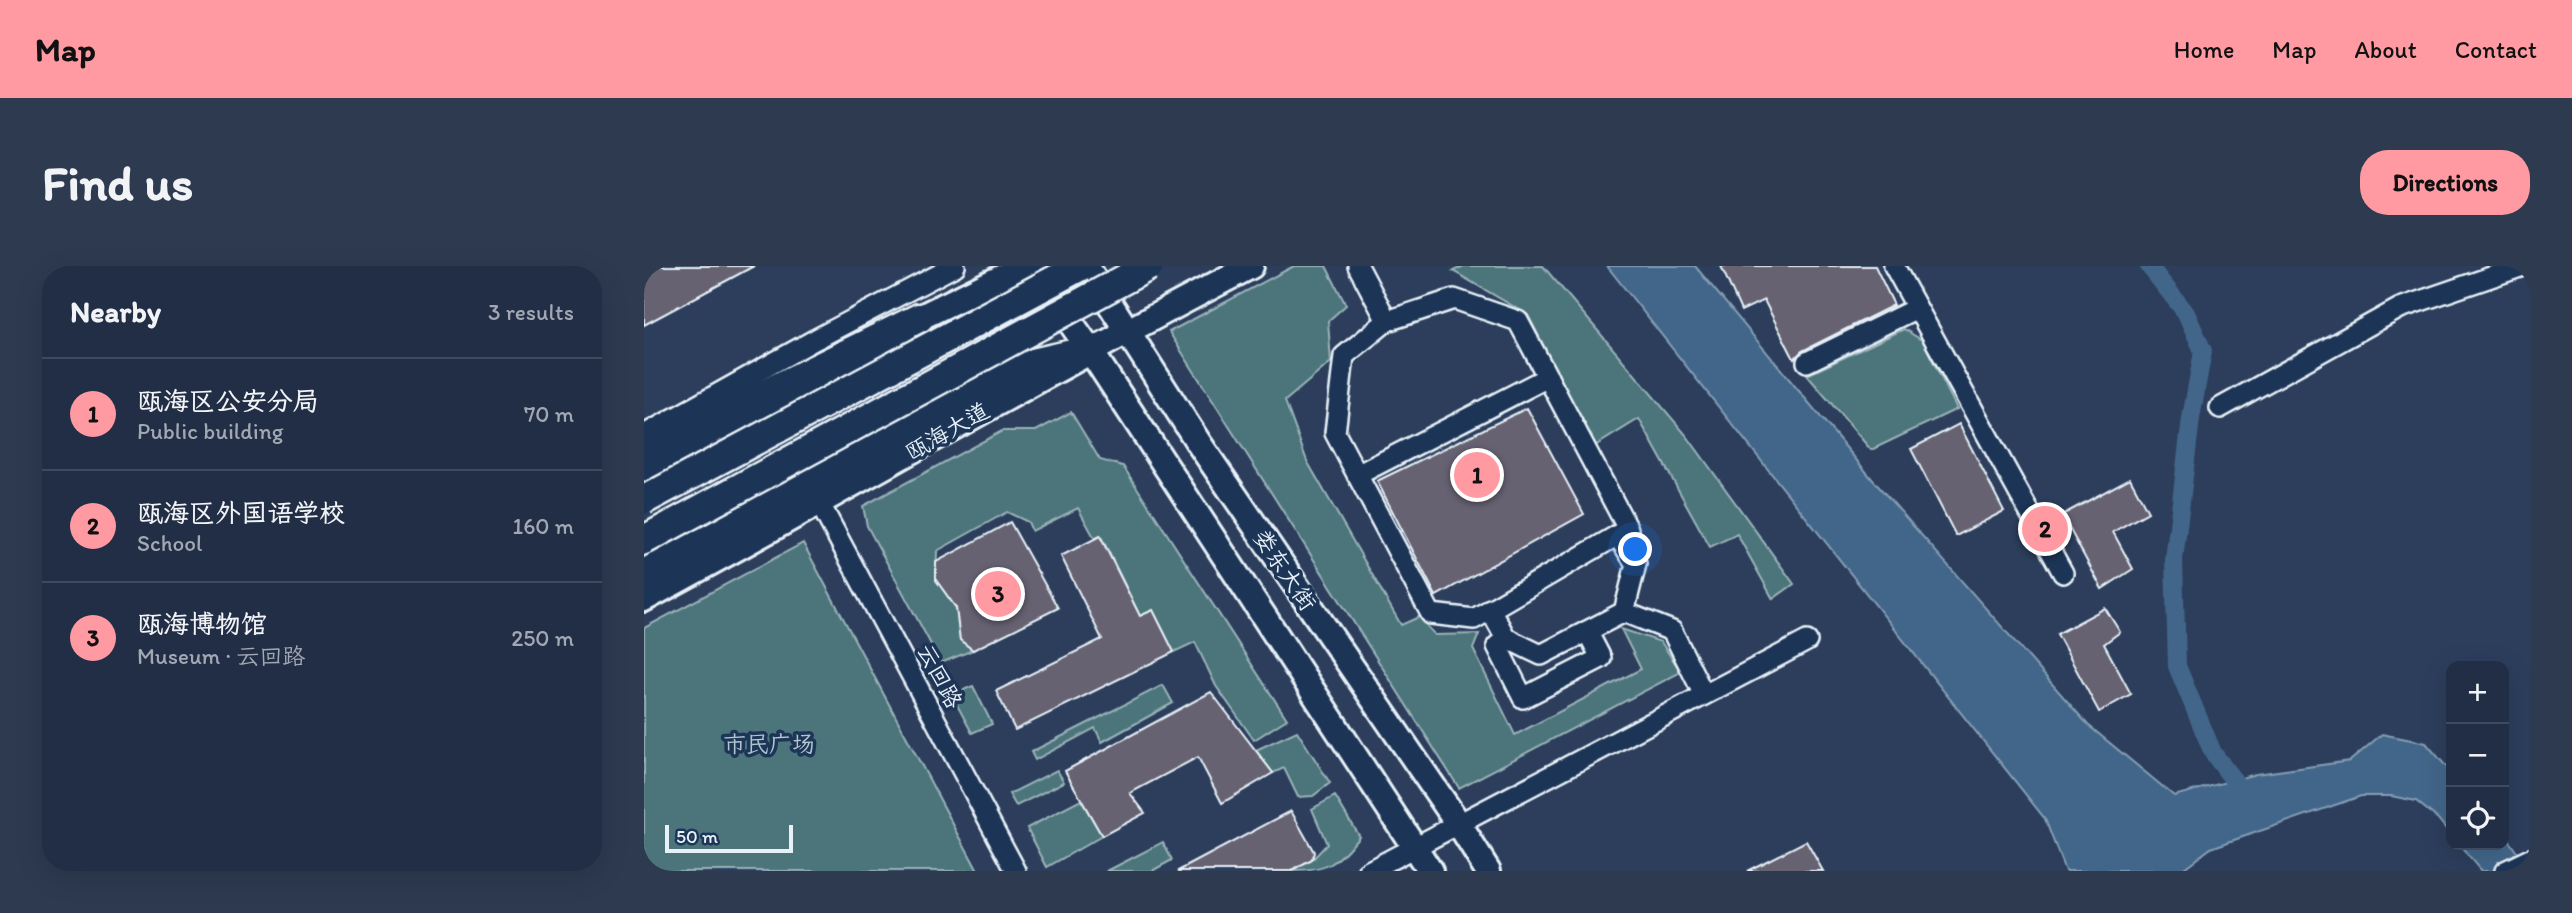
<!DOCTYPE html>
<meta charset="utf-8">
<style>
body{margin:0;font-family:Itim,"LXGW WenKai TC",sans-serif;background:#2d3a50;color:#f1f3f6}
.controls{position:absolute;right:21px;bottom:21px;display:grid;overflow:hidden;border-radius:14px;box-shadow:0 7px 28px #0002}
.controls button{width:63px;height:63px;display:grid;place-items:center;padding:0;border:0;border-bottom:2px solid #3e4a5e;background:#212e45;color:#f1f3f6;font:35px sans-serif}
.scale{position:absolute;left:21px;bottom:18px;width:128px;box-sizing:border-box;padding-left:7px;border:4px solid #e8f1f8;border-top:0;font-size:19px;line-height:24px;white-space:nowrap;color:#e8f1f8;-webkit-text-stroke:5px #1d3557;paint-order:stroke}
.you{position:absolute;left:992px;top:284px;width:24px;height:24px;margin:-18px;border:5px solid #fff;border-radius:50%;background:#1a73e8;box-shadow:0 0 0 10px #1a73e833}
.badge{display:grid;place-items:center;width:46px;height:46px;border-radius:50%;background:#ff9aa2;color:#111;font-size:23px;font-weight:700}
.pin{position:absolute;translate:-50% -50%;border:4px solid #fff;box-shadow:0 2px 7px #0006}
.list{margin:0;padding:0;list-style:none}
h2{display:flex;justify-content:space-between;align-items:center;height:91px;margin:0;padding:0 28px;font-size:30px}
h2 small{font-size:23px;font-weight:400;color:#a2a8b3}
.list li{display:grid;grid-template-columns:46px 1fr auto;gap:21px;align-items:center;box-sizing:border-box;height:112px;padding:0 28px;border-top:2px solid #3e4a5e}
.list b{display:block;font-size:26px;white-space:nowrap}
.list p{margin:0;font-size:23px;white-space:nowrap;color:#a2a8b3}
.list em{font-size:23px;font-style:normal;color:#a2a8b3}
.icon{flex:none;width:38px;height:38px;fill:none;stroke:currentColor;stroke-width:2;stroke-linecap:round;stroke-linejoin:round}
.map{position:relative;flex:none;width:1886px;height:605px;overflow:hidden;border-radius:28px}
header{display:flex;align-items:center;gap:42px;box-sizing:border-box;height:98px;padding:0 35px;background:#ff9aa2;color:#111}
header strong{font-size:33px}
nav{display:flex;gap:38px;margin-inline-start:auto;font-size:24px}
.intro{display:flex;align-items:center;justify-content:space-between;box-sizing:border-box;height:168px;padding:0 42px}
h1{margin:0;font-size:49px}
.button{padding:18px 32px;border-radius:28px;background:#ff9aa2;color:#111;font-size:24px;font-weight:700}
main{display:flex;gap:42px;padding:0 42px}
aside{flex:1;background:#212e45;border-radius:28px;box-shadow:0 7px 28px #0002}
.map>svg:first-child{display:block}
.green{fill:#4c757a;stroke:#9ab3b9;stroke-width:2}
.water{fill:#426689;stroke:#849eb5;stroke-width:2}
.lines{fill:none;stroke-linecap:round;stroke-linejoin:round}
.canal{stroke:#426689;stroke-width:18}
.building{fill:#666272;stroke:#e8f1f8;stroke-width:2}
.minor-casing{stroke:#e8f1f8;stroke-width:24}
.major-casing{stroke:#e8f1f8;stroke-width:30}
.highway-casing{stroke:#e8f1f8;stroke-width:33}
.minor{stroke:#1d3557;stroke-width:19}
.major{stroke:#1d3557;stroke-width:24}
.highway{stroke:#1d3557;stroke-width:28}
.highway-bridge-casing{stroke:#e8f1f8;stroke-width:33;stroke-linecap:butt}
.highway-bridge{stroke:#1d3557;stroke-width:28}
.labels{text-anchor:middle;stroke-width:7;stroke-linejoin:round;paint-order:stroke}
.street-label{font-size:23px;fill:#e8f1f8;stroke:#1d3557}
.park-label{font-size:23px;fill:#b1c6cc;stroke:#1d3557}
</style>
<header>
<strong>Map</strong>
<nav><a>Home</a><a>Map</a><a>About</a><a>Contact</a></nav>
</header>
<div class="intro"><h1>Find us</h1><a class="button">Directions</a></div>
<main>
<aside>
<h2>Nearby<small>3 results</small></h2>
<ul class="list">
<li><span class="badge">1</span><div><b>瓯海区公安分局</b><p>Public building</p></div><em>70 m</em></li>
<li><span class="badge">2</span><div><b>瓯海区外国语学校</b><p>School</p></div><em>160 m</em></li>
<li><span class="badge">3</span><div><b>瓯海博物馆</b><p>Museum · 云回路</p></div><em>250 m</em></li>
</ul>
</aside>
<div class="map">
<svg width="1886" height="605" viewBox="0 0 1886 605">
<rect width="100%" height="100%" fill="#2c3e5c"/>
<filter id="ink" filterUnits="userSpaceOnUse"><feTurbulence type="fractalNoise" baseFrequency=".0143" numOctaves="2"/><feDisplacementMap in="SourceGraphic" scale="14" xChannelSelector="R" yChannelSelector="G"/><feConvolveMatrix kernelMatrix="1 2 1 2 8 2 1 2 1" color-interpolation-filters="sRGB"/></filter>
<g filter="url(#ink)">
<path class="green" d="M 650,0 L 682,0 L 702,39 L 684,55 L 687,96 L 641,135 L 663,195 L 757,359 L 775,351 L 791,369 L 835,368 L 829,383 L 871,469 L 997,403 L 977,363 L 1017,376 L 1037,406 L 815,522 L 525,66 Z
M 820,0 L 899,0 L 1043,170 L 1150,318 L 1129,333 L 1093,268 L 1066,281 L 995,153 L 951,180 L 884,49 L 809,5 Z
M 1260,63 L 1279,75 L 1313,143 L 1227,184 L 1163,109 Z
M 427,146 L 456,194 L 479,200 L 643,453 L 610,474 L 572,420 L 551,376 L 530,386 L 509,344 L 496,350 L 457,270 L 451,273 L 434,242 L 388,265 L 384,256 L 363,246 L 293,285 L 292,314 L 312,342 L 316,374 L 329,384 L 297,397 L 223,260 L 219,240 L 358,165 L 392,165 Z
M 159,277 L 334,605 L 0,605 L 0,362 Z
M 519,419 L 529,437 L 458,476 L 451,462 L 391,494 L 387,486 Z
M 329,420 L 348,458 L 328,467 L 313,439 L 312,427 Z
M 653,465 L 686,517 L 669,530 L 654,531 L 640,502 L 629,507 L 612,484 Z
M 413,504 L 420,516 L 372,540 L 365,528 Z
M 691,530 L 715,570 C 692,598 685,605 648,605 L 668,594 L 683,578 L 668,543 Z
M 437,534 L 458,570 L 403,601 L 383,562 Z
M 519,576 L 528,594 L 508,605 L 463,605 Z"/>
<path class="water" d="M 963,0 L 1051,0 L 1229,214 L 1444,459 L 1530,530 L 1612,508 L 1706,495 L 1738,468 L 1782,477 L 1806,505 L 1807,569 L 1794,553 L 1772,535 L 1747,530 L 1717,530 L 1567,582 L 1536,605 L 1421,605 L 1401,553 Z
M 1860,568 L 1886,605 L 1837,605 L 1815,579 L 1860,579 Z"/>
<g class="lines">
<path class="canal" d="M 1505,0 L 1542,47 L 1559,85 L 1547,152 L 1530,294 L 1533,400 L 1569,487 L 1602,531"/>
</g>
<path class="building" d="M 0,0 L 110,0 L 0,59 Z
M 1077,0 L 1231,0 L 1250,39 L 1158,85 L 1150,93 L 1120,34 L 1097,45 Z
M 883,142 L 940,248 L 792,330 L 733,215 Z
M 1315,158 L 1360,245 L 1312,270 L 1267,183 Z
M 1486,212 L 1504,246 L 1469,266 L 1489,303 L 1458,323 L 1418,249 Z
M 366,256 L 414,342 L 329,384 L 316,374 L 312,342 L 292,314 L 292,296 Z
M 456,270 L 496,350 L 509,344 L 530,386 L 371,464 L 352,425 L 458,373 L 417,290 Z
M 1461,342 L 1476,366 L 1460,378 L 1487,428 L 1455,446 L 1413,368 Z
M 567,426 L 629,507 L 578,537 L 554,491 L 486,527 L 501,547 L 458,570 L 421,505 Z
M 647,545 L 670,586 L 668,594 L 648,605 L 534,605 Z
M 1162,575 L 1179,605 L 1103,605 Z"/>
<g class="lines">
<g class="minor-casing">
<path id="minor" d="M 714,0 L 743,55
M 1250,0 L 1419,307
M 810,33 L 874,55 L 984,263 L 830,353 L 787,348 L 691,167 L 700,90 L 743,55 Z
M 1163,96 L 1273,42
M 1576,142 L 1756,42 L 1879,0
M 0,169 L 172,73 L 311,0
M 713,209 L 904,111
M 176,238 L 372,605
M 846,343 L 862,372 L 897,389 L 980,346 L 992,298 L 973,269
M 980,346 L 1028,365 L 1060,429
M 862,372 L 853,380 L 879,432 L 957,392 L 943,365
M 725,605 L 1163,375
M 1861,605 L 1886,593"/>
</g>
<g class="major-casing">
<path id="major" d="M 387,0 L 446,84 L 786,605
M 442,0 L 554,176 L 814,557 L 844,605
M 0,214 L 203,104 L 275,52 L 381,0
M 0,333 C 203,223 402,106 607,0"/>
</g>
<g class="highway-casing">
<path id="highway" d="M 0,193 L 92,142 L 275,52
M 0,308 L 376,100 L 446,84"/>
</g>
<use href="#minor" class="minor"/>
<use href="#major" class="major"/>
<use href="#highway" class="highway"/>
<g class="highway-bridge-casing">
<path id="highway-bridge" d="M 0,234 L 437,0
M 0,274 L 505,0"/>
</g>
<use href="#highway-bridge" class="highway-bridge"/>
</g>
</g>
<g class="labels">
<g class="street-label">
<text transform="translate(303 165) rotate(-30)" y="8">瓯海大道</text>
<text transform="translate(641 304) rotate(56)" y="8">娄东大街</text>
<text transform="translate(296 410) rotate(62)" y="8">云回路</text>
</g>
<g class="park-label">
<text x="125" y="486">市民广场</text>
</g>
</g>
</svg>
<div class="controls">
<button>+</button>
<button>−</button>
<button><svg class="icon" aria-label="locate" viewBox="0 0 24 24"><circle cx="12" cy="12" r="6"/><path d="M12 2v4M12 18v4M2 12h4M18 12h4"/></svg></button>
</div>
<div class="scale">50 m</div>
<div class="you"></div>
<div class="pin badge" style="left:833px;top:209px">1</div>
<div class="pin badge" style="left:1401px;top:263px">2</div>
<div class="pin badge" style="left:354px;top:328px">3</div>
</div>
</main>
